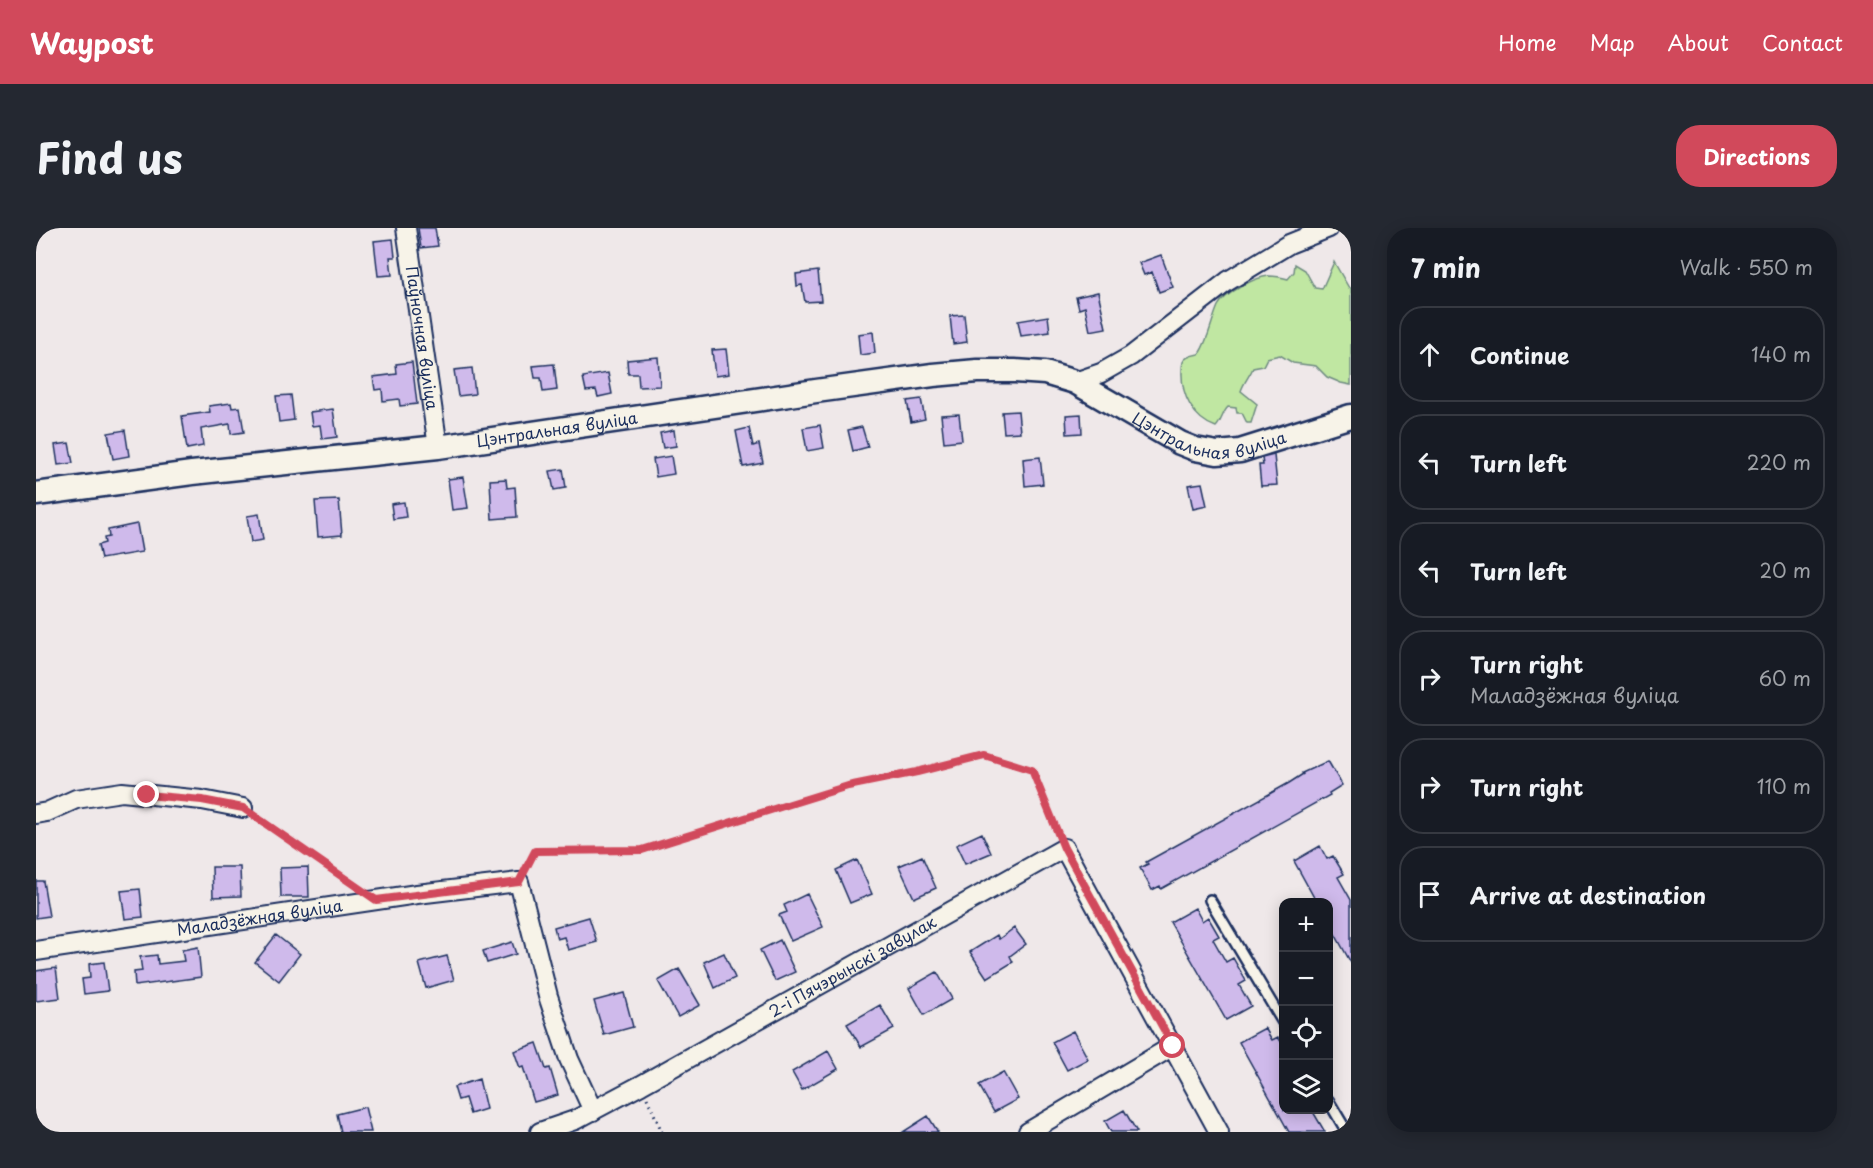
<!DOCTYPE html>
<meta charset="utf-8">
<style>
body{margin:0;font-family:"Playpen Sans",sans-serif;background:#242831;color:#f1f3f6}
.controls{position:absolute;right:18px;bottom:18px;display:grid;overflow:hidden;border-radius:12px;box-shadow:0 3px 15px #0003}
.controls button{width:54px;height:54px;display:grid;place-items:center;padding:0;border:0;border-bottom:2px solid #363941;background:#171b24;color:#f1f3f6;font:30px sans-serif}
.stop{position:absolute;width:18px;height:18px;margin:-14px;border:4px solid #d1495b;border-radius:50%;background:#fff}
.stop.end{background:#d1495b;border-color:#fff;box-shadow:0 2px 6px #0008}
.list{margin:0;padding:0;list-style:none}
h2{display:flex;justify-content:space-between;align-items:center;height:78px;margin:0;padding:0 24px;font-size:26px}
h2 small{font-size:20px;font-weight:400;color:#9ea1a6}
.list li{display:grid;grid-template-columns:39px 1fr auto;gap:18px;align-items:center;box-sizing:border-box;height:96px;margin:0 12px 12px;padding:0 12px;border:2px solid #363941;border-radius:24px}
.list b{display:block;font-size:22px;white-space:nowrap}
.list p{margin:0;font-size:20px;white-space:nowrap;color:#9ea1a6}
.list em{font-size:20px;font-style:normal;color:#9ea1a6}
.icon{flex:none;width:33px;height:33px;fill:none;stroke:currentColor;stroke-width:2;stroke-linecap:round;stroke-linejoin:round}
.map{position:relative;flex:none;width:1315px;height:904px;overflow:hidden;border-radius:24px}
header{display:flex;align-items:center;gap:36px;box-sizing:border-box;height:84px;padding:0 30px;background:#d1495b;color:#fff}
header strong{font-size:28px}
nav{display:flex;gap:33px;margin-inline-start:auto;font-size:21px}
.intro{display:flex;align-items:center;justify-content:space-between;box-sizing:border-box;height:144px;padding:0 36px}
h1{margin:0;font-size:42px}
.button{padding:15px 27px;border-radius:24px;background:#d1495b;color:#fff;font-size:21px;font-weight:700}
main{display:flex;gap:36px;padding:0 36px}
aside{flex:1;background:#171b24;border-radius:24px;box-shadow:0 3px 15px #0003}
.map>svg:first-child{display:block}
.green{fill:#c0e7a2;stroke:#6e8b80;stroke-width:1.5}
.building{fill:#cfbaeb;stroke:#1b2f5e;stroke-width:1.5}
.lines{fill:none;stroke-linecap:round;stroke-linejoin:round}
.service-casing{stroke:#1b2f5e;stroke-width:14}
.minor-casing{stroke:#1b2f5e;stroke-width:22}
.tertiary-casing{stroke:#1b2f5e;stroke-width:27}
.path{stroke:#1b2f5e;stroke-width:3;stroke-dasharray:1.5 4.5;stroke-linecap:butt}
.service{stroke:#f7f3e8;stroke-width:9}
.minor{stroke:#f7f3e8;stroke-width:18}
.tertiary{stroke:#f7f3e8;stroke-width:22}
.route{stroke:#d1495b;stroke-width:8}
.labels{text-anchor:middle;stroke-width:6;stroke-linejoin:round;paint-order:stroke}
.street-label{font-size:16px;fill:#1b2f5e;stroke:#f7f3e8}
</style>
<header>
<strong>Waypost</strong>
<nav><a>Home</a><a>Map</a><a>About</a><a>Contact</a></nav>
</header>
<div class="intro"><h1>Find us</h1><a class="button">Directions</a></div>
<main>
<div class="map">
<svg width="1315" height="904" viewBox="0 0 1315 904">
<rect width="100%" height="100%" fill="#efe8e9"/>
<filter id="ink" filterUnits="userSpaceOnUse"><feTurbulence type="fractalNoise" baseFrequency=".0167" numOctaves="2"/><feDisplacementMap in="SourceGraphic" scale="12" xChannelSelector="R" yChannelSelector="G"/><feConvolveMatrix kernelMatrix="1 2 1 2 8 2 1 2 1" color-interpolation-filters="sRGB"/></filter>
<g filter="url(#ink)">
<path class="green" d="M 1298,34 L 1313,60 L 1315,60 L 1315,157 L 1305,155 L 1291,149 L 1280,138 L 1257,135 L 1244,127 L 1231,130 L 1227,138 L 1217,140 C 1213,149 1208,154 1205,163 L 1221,176 L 1215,195 L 1211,195 L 1206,185 L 1201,185 L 1200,180 L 1192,179 C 1186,185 1186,193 1180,199 C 1157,191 1145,167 1146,143 C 1146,140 1146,137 1147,134 C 1149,128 1158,127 1163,126 C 1173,111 1175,94 1182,78 C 1189,65 1219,49 1233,48 C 1240,48 1245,49 1252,51 L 1258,44 L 1259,36 L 1269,42 L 1279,60 L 1286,61 Z"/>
<path class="building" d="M 382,0 L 399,0 L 402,18 L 385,20 Z
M 357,11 L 359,29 L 354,29 L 356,47 L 342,48 L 338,13 Z
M 1125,27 L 1137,59 L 1123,64 L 1116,44 L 1108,47 L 1103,35 Z
M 782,43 L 785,73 L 769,74 L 766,57 L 761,58 L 760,46 Z
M 1062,64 L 1070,100 L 1054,103 L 1049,79 L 1043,81 L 1040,69 Z
M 928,87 L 931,114 L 917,116 L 914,88 Z
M 1012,88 L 1014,104 L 985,108 L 982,93 Z
M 837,104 L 839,125 L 824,127 L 822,106 Z
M 690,121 L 693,146 L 679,148 L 676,122 Z
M 622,129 L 624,158 L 603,159 L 602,146 L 592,146 L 591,132 Z
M 376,134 L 381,176 L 364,178 L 363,171 L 347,173 L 346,161 L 339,162 L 337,149 L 361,146 L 360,136 Z
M 518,136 L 521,162 L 507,164 L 505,150 L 499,150 L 497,138 Z
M 436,140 L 439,166 L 422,168 L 418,142 Z
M 572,145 L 576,166 L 562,169 L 560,162 L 550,163 L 547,149 Z
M 255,167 L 258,192 L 243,194 L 240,168 Z
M 885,171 L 889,191 L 875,194 L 871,173 Z
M 195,175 L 196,180 L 204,179 L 208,204 L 195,206 L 194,196 L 165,201 L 167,218 L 151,221 L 146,188 L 174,184 L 173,178 Z
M 297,181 L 301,209 L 286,211 L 284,197 L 276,198 L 274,184 Z
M 982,183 L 984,204 L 968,205 L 966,184 Z
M 923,186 L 926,212 L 908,214 L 905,187 Z
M 1045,186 L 1046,205 L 1031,206 L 1030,187 Z
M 784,197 L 788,220 L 771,223 L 767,200 Z
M 826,199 L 832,219 L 817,223 L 812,202 Z
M 713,200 L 717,218 L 723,216 L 727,235 L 707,239 L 700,203 Z
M 89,202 L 93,228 L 77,231 L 72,205 Z
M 638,202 L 640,218 L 627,220 L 624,205 Z
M 33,215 L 37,235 L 22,237 L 19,217 Z
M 1238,227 L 1241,257 L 1225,258 L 1223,237 L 1227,237 L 1226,230 Z
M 635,228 L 638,246 L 620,249 L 617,231 Z
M 1004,229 L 1007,256 L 989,258 L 987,231 Z
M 527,241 L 530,260 L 518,262 L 514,243 Z
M 427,249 L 432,280 L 416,282 L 412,251 Z
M 470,251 L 471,260 L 479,259 L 481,289 L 456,291 L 454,252 Z
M 1166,255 L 1171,278 L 1157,281 L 1152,257 Z
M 303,272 L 306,307 L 282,309 L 279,273 Z
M 368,274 L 370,289 L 357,291 L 355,276 Z
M 223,286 L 227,312 L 215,314 L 211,288 Z
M 101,296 L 106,324 L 65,331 L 62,317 L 69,315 L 68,310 L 73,309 L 72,302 Z
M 1292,533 L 1306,557 L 1293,565 L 1294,567 L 1125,661 L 1124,658 L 1116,662 L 1104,640 L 1112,636 L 1110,634 L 1253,555 L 1267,546 L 1266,545 Z
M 946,605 L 955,625 L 929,636 L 920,617 Z
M 1284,618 L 1291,631 L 1297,628 L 1308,646 L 1302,649 L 1315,672 L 1315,735 L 1293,695 L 1293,675 L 1281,675 L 1258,633 Z
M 886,628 L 900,660 L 878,670 L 863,638 Z
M 821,632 L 836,666 L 814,675 L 800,642 Z
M 176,639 L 204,639 L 205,668 L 177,669 Z
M 272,639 L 273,669 L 245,669 L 244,640 Z
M 0,653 L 7,653 L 13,688 L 0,690 Z
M 104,661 L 107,689 L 89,691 L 85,663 Z
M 771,666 L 787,699 L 755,713 L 743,687 L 751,684 L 748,677 Z
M 1159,680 L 1166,693 L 1172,689 L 1183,708 L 1177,711 L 1190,734 L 1197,730 L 1210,753 L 1203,757 L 1215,778 L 1190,792 L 1134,694 Z
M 553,689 L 561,714 L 532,722 L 528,709 L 521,711 L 518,699 Z
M 978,700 L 990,716 L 974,728 L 977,734 L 951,750 L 934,724 L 961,707 L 963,711 Z
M 240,707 L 264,726 L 243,753 L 219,734 Z
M 744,712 L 759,744 L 739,753 L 724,722 Z
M 476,714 L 480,726 L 451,735 L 447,723 Z
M 162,719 L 165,749 L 99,758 L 98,744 L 106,743 L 104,729 L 121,727 L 122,736 L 148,733 L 146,722 Z
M 688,725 L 699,750 L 679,760 L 668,734 Z
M 411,728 L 418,752 L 390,760 L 383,735 Z
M 68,734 L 72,763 L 48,766 L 46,751 L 54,750 L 53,736 Z
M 20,740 L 24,770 L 0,773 L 0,743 Z
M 643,741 L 664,777 L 642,789 L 622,753 Z
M 901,744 L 916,771 L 888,787 L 873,760 Z
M 588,765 L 597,799 L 568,807 L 558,773 Z
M 844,777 L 858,801 L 825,819 L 811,796 Z
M 1229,800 L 1236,812 L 1242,809 L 1248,818 L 1248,882 L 1276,882 L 1289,904 L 1253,904 L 1203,814 Z
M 1037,803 L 1052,831 L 1031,842 L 1016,814 Z
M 501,815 L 510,841 L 514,840 L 522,867 L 498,874 L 487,839 L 484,840 L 478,823 Z
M 792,823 L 802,841 L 766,862 L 756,844 Z
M 967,844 L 982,871 L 958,884 L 943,857 Z
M 443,851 L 450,881 L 434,886 L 429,870 L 422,872 L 418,859 Z
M 329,879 L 335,904 L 305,904 L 301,886 Z
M 1088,882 L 1101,904 L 1075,904 L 1069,893 Z
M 892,888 L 902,904 L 867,904 Z"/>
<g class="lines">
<g class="service-casing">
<path id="service" d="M 1174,672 L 1248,796
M 1292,872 L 1311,904"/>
</g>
<g class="minor-casing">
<g id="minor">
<path id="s1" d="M 370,0 L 402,219"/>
<path d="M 1039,154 L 1065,145 L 1095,128 L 1192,53 L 1253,16 L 1293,0"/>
<path d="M 0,586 L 11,584 L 40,571 L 86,564 L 166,572 L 207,580"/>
<path id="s2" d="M 0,723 L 381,666 L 483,654 L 512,768 L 533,831 L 557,883"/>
<path id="s3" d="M 504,904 L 539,892 L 605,857 L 1028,620 L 1183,904"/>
<path d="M 992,904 L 1137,818"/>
</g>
</g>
<g class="tertiary-casing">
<g id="tertiary">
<path id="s4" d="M 0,266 L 156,245 L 402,219 L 780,163 L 897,147 L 941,143 L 979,143 L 1009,145 L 1039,154 L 1144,215 L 1159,221 L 1181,225 L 1204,223 L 1315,188"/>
</g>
</g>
<path class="path" d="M 221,589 L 322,659
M 489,642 L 499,623 L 606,622 L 811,558 L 881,544 L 948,527 L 996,542 L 1022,605
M 611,870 L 626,904"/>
<use href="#service" class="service"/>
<use href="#minor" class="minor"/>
<use href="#tertiary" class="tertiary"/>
</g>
</g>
<g class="lines" filter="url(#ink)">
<path class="route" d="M 111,567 L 166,572 L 207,580 L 340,672 L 483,654 L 499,623 L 606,622 L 812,558 L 881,544 L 948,527 L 996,542 L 1028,620 L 1137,818"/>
</g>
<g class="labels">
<g class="street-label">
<text dy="6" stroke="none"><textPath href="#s1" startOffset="111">Паўночная вуліца</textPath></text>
<text dy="6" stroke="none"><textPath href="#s4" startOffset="1198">Цэнтральная вуліца</textPath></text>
<text dy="6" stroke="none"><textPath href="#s4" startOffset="525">Цэнтральная вуліца</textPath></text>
<text dy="6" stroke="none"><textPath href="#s2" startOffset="226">Маладзёжная вуліца</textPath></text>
<text dy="6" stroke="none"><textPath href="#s3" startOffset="354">2-і Пячэрынскі завулак</textPath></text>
</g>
</g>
</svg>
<div class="controls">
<button>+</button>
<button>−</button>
<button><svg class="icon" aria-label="locate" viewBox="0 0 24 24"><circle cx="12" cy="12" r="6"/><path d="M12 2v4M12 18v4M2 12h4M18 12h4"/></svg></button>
<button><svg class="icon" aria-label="layers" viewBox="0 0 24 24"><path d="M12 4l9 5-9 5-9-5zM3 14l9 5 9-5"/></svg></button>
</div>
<div class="stop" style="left:1137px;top:818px"></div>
<div class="stop end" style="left:111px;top:567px"></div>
</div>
<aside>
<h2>7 min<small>Walk · 550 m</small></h2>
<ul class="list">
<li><svg class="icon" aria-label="ahead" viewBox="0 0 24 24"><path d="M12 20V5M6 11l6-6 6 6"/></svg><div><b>Continue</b></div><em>140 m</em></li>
<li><svg class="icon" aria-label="left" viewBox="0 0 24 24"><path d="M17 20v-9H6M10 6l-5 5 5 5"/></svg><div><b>Turn left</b></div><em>220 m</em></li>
<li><svg class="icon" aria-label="left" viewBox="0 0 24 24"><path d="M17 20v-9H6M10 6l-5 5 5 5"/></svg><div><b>Turn left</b></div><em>20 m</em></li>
<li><svg class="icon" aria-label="right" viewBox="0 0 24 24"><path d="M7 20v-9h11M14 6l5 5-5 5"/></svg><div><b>Turn right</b><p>Маладзёжная вуліца</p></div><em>60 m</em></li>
<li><svg class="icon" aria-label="right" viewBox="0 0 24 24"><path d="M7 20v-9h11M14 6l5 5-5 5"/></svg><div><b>Turn right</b></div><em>110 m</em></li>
<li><svg class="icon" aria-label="arrive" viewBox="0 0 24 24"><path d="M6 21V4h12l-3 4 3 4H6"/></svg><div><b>Arrive at destination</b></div></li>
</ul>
</aside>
</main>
